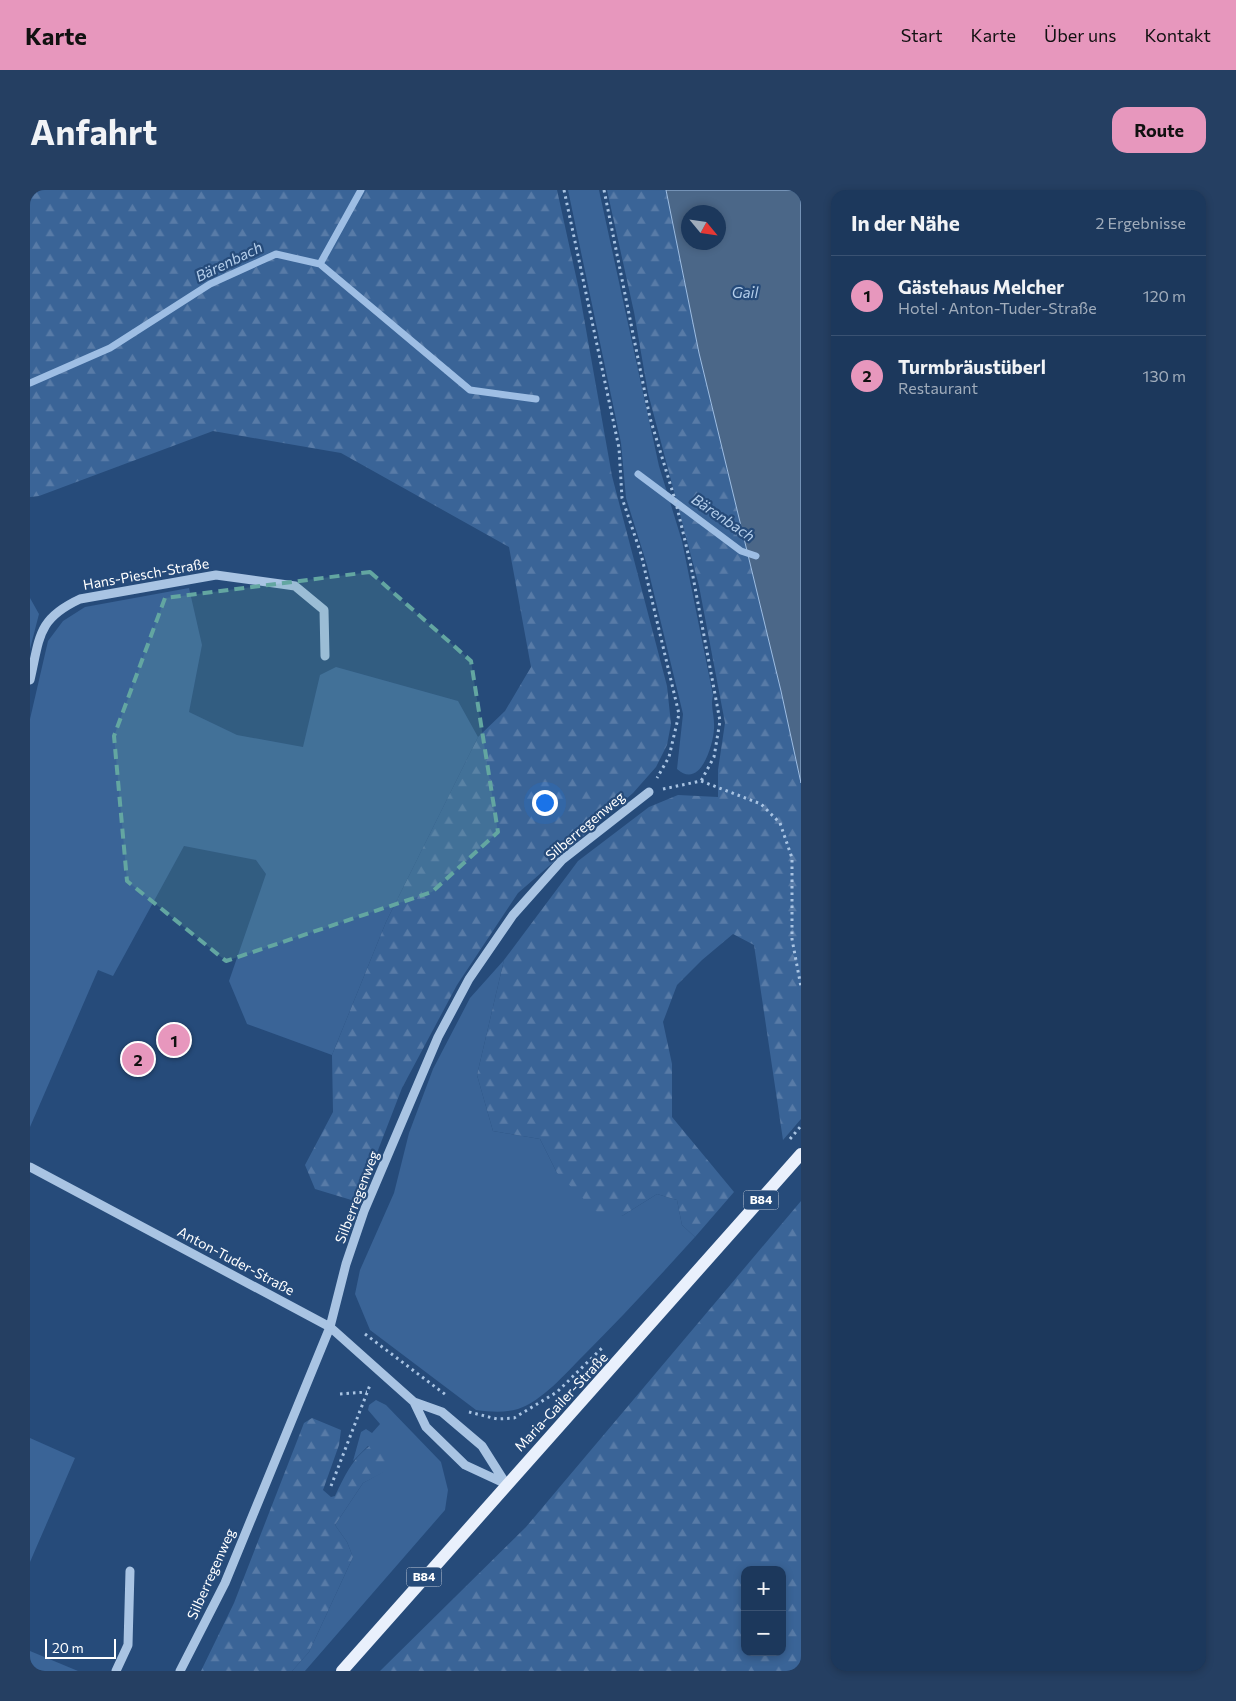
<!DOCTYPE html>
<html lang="de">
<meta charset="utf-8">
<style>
body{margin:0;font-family:Commissioner,sans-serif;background:#253f62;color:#f1f3f6}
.controls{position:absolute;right:15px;bottom:15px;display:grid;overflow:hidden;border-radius:10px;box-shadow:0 2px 8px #0003}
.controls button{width:45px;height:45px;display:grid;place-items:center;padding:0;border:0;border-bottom:1px solid #3a5272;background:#1c385c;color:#f1f3f6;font:25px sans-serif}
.compass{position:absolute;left:651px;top:15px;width:45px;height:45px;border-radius:50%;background:#1c385c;box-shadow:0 2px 8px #0003;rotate:119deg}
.scale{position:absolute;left:15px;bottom:12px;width:71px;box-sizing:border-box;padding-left:5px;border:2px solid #fff;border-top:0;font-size:14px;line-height:18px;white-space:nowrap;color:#fff;-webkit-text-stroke:4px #264b7a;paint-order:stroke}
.you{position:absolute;left:514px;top:612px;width:18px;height:18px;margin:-12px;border:4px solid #fff;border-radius:50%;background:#1a73e8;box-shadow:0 0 0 8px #1a73e833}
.badge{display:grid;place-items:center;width:32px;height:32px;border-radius:50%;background:#e797bd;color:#111;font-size:16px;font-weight:700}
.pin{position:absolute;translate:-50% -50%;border:2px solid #fff;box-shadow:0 1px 5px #0006}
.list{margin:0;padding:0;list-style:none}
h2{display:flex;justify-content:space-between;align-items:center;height:65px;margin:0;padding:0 20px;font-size:21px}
h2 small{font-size:16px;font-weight:400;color:#a0acbb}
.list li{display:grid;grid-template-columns:32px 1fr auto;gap:15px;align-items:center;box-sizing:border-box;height:80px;padding:0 20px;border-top:1px solid #3a5272}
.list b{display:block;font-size:19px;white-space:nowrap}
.list p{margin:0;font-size:16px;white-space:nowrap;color:#a0acbb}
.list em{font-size:16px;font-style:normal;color:#a0acbb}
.map{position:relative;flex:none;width:771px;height:1481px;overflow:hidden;border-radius:15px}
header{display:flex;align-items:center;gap:30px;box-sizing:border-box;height:70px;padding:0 25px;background:#e797bd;color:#111}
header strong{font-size:24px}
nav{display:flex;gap:28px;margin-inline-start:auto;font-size:18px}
.intro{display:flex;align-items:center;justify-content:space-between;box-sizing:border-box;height:120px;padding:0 30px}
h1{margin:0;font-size:35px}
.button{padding:12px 22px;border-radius:15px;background:#e797bd;color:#111;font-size:18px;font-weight:700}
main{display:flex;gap:30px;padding:0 30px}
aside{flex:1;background:#1c385c;border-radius:15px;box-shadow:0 2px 8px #0003}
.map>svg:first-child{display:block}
.green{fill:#3a6497}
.forest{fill:url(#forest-firs);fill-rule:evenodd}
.water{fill:#4b6788;stroke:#9ebee4;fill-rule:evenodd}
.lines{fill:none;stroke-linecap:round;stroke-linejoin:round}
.stream{stroke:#9ebee4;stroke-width:7}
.path{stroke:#a9c4e3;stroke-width:3;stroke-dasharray:2.5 4;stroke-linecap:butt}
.minor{stroke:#a9c4e3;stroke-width:9}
.major{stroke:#e9f0fc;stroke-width:12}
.marked{fill:#63a6a1;fill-opacity:0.2;stroke:#63a6a1;stroke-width:4;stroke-dasharray:10 6;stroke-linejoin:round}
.labels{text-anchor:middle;stroke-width:4.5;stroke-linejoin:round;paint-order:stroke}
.shield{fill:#264b7a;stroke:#bec9d7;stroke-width:1}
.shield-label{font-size:12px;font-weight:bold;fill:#fff}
.street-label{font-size:14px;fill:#fff;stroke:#264b7a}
.water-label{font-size:15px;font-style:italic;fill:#b4ceeb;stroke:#264b7a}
</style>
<header>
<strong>Karte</strong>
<nav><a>Start</a><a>Karte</a><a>Über uns</a><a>Kontakt</a></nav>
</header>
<div class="intro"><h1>Anfahrt</h1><a class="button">Route</a></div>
<main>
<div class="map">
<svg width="771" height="1481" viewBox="0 0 771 1481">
<defs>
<pattern id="forest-firs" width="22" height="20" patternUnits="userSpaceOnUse" patternTransform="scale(1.25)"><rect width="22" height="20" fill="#3a6497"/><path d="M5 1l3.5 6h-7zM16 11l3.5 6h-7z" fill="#587ba7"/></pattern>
</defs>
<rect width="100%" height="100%" fill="#264b7a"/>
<path class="green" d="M 538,0 L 569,0 L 629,276 L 652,351 L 683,505 C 680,517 685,526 684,539 C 683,556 670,600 647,579 L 653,524 L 617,375 L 596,308 L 591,253 Z
M 159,398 L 172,455 L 159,522 L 207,545 L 273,557 L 290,485 L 306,477 L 428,511 L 448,547 L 356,732 L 302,865 L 217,834 L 199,791 L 236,684 L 226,670 L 154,656 L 83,786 L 68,780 L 0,937 L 0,529 L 18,451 L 33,431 L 55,417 Z
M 0,408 L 9,424 L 0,459 Z
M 474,770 L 447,885 L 463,941 L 510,949 L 527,983 L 592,1026 L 627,1004 L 647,1010 L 652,1035 L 665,1047 C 628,1088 591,1128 552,1167 C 535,1184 512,1211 488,1219 C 474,1223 461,1222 446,1220 L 340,1140 L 325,1104 L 330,1080 L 364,1003 L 379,943 L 403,879 L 440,808 Z
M 346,1210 L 356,1215 L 411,1272 L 418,1300 L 415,1320 L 275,1481 L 262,1481 L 279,1462 L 323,1367 L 317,1352 L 305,1335 L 333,1293 L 360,1278 L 338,1256 L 323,1271 L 331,1242 L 336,1239 L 342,1243 L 350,1234 L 338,1220 L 339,1215 Z
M 0,1248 L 45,1268 L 0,1372 Z
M 0,1461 L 48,1481 L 0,1481 Z"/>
<path class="forest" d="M 0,0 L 527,0 L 549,100 L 582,286 L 637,496 L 641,534 L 637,555 L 626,577 L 603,603 L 488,703 L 427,795 L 372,898 L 328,1012 L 285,999 L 275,975 L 303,922 L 302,865 L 356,732 L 448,547 L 475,521 L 501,477 L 479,357 L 311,263 L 183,241 L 9,306 L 0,307 Z
M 577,0 L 636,0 L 669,163 L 751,501 L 771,593 L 771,929 L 753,950 L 724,755 L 703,744 L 672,770 L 647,795 L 633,832 L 642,874 L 642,927 L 704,1002 L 665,1047 L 652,1035 L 647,1010 L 627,1004 L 592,1026 L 569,1024 L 527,983 L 510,949 L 463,941 L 447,885 L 474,770 L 548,671 L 619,617 L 648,605 L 688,607 L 688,580 L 695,533 L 669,396 L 618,203 L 604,122 Z
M 771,1011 L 771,1481 L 350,1481 L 496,1337 ZM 715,1380 L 752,1380 L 752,1462 L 715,1462 Z
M 282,1228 L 311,1240 L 309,1255 L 293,1300 L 301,1307 L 305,1306 C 316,1283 325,1263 348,1251 C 359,1259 362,1265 360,1279 L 333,1293 L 305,1335 L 317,1352 L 323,1367 L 279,1462 L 262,1481 L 171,1481 L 204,1413 L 274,1233 Z"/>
<path class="water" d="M 636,0 L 771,0 L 771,593 L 751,501 L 669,163 ZM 658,22 L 688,22 L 688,52 L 658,52 Z"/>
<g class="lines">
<path class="stream" d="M 290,74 L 331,0
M 0,193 L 80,158 L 180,94 L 246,64 L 290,74 L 440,200 L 506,209
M 608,284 L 711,361 L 726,366"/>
<path class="path" d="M 534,0 L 589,258 L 592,308 L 611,364 L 649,524 L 639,567 L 627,588
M 574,0 L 620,228 L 646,313 L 661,376 L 690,531 L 684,567 L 671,591
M 633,599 L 671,591 L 731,614 L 750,633 L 762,668 L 762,749 L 771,797
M 760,949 L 771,936
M 335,1144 L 416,1205
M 310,1204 L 337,1202
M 439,1222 L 467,1229 L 484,1228 L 527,1202 L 572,1158
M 301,1296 L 340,1195"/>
<path class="minor" d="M 0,490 C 10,447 7,429 50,409 L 186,385 L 265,396 L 294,420 L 295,466
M 0,977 L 300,1137 L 384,1212 L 412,1222 L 452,1256 L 476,1294
M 384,1212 L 396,1237 L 435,1275 L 476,1294
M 86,1481 L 98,1455 L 100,1381
M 150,1481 L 195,1393 L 300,1137 L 316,1074 L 334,1021 L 408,847 L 439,789 L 483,725 L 532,670 L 619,602"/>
<path class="major" d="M 312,1481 L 771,964"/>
</g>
<path class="marked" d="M 340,382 L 441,471 L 468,642 L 402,702 L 196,771 L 97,691 L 84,546 L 135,408 Z"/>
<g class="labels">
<g class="shield">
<rect x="713.5" y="1000.5" width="35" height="19" rx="4"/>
<rect x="376.5" y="1377.5" width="35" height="19" rx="4"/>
</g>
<g class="shield-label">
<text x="731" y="1014">B84</text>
<text x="394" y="1391">B84</text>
</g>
<g class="street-label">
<text transform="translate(116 384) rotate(-10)" y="5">Hans-Piesch-Straße</text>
<text transform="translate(555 636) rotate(-40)" y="5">Silberregenweg</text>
<text transform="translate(327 1007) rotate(-69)" y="5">Silberregenweg</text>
<text transform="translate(206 1071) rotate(28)" y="5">Anton-Tuder-Straße</text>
<text transform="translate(531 1212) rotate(-47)" y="5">Maria-Gailer-Straße</text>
<text transform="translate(181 1384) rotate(-66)" y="5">Silberregenweg</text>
</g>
<g class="water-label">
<text transform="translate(199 72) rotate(-26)" y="5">Bärenbach</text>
<text x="715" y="108">Gail</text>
<text transform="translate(693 328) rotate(34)" y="5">Bärenbach</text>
</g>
</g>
</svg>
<div class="controls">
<button>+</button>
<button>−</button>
</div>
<svg class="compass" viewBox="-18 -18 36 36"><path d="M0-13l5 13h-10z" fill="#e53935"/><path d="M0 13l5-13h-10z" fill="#a0acbb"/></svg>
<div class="scale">20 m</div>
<div class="you"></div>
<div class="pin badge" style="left:144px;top:850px">1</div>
<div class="pin badge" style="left:108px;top:869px">2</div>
</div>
<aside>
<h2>In der Nähe<small>2 Ergebnisse</small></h2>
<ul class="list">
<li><span class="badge">1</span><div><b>Gästehaus Melcher</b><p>Hotel · Anton-Tuder-Straße</p></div><em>120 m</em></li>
<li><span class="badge">2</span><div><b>Turmbräustüberl</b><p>Restaurant</p></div><em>130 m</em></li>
</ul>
</aside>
</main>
